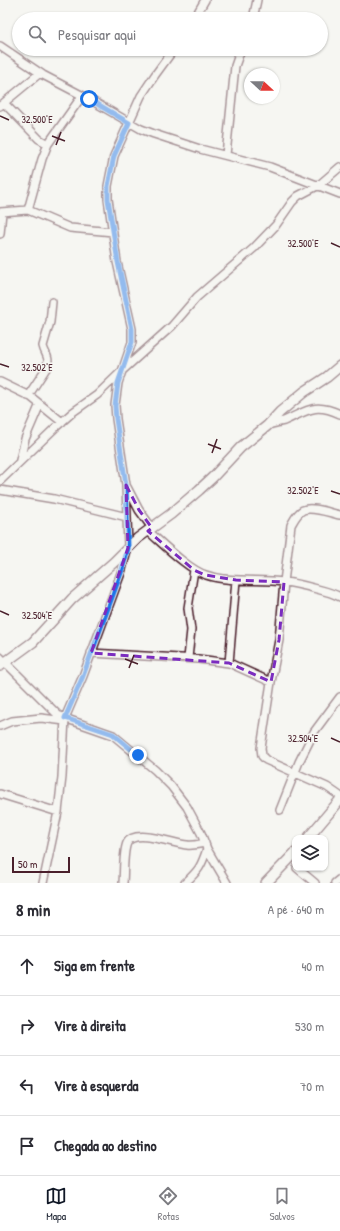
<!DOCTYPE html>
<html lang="pt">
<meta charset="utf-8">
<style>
body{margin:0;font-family:"Patrick Hand",sans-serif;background:#f2f2f3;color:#2b2b33}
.controls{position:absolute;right:12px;bottom:12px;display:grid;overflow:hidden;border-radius:8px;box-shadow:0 1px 3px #0004}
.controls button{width:36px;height:36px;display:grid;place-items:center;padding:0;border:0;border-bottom:1px solid #e1e1e2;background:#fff;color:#2b2b33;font:20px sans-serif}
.compass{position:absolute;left:244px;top:68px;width:36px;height:36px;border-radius:50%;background:#fff;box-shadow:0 1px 3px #0004;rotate:111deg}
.scale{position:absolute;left:12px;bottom:10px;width:58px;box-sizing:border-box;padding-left:4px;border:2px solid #4a1f2b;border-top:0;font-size:11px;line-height:14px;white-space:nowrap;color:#4a1f2b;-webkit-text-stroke:3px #f6f6f2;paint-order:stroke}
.stop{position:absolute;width:12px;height:12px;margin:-9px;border:3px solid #1a73e8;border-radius:50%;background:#fff}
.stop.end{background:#1a73e8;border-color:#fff;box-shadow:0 1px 4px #0008}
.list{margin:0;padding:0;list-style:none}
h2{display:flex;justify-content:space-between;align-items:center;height:52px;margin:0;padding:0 16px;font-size:17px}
h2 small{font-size:13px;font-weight:400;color:#7c7c81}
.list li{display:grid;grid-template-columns:26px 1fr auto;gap:12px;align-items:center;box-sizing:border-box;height:60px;padding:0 16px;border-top:1px solid #e1e1e2}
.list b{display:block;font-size:15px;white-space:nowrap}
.list em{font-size:13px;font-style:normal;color:#7c7c81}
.icon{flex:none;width:22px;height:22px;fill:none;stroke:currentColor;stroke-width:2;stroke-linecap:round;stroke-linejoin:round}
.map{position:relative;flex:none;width:340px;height:883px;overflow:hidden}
.search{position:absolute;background:#fff;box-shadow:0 1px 3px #0004;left:12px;right:12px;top:12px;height:44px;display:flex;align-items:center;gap:10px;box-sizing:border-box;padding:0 14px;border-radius:22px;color:#7c7c81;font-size:15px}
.sheet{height:292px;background:#fff}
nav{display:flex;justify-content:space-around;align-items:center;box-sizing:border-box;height:56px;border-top:1px solid #e1e1e2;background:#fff;font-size:11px;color:#7c7c81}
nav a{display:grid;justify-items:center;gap:2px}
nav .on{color:#111827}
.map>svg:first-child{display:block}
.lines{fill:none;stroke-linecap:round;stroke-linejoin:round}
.minor-casing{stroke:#4a1f2b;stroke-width:10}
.tertiary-casing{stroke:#4a1f2b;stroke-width:12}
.minor{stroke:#f6f6f2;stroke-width:7}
.tertiary{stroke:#f6f6f2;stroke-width:9}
.route{stroke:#1a73e8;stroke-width:5}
.marked{fill:none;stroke:#7b2cbf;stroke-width:3;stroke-dasharray:8 5;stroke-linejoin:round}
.ticks{fill:none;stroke:#4a1f2b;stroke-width:1.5}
.ticks-label{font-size:10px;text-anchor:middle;fill:#4a1f2b;stroke:#f6f6f2;stroke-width:3;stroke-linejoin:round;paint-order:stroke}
</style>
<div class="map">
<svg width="340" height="883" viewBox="0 0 340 883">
<rect width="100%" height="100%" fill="#f6f6f2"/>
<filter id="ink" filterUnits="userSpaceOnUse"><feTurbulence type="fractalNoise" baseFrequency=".025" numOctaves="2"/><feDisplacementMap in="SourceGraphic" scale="8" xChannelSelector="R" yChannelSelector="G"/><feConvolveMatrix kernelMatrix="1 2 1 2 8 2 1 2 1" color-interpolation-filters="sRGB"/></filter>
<g filter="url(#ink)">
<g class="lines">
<g class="minor-casing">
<path id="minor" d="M 194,19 L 205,0
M 253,19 L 257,0
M 0,46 L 43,75 L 89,99 L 141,129 L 154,134 L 200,149 L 270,167 L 340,194
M 4,103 L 39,139 L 48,144
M 0,106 L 40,73
M 226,155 L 235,66 L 241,49
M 28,210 L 42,159 L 48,144 L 82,96
M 0,212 L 28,210 L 70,228 L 113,232
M 0,234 L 2,212
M 0,382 L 31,397 L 62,422
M 28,396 L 47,367 C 50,356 45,355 43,346 L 50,322 L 52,302
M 269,425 C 274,423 279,422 284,421 C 307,411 314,402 340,414
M 20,460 L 25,439 L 40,404
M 0,481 L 56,427 L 73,412 L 97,395 L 123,370 L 172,326 L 197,297 L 254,248 L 276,225 L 292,202 L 298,196 L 319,185 L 340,167
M 127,487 L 139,510 L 152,528
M 0,490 L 54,499 L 127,517
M 340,515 C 330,513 312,506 303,510 C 297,513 294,520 291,525 L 284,582 L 279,640 L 271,682 L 261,748 L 262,756 L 266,760 L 327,787 L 340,796
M 148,531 C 162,543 189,570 206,575 C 231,583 258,579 284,582 C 295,583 306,586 317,589 C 325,591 333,593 340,597
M 91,653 L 198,659 L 229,663 L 271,682
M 0,657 L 58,715 L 70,720 L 113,735 L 155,770 L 171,786 L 187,807 L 201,833 L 207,849 L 227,883
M 188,658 L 191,630 L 188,608 L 194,570
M 229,663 L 236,580
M 0,726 L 12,721 L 41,718 L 65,721
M 0,794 L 58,812
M 280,810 L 299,762 L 314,732 L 340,697
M 297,868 L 315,883
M 43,883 L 58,812 L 62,777 L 65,718 L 83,676 L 121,573 L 128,548 L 126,485 L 116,419 L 115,405 L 118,383 L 132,342 L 132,329 L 117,262 L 108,199 L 108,186 L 114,156 L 141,96 L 155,75 L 174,49
M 123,883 C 124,872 123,852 127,843 C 135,828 174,844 187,845 C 193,846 199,844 205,843
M 185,883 C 199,870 201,867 207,849
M 335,883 L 340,879"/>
</g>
<g class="tertiary-casing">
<path id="tertiary" d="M 0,666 L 33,642 L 72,599 L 114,562 L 138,538 L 171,514 L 199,490 L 213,477 L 241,447 L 267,426 L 280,412 L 304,392 L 327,377 L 340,366
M 308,838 L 340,800
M 266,883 L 295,853"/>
</g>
<use href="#minor" class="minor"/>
<use href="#tertiary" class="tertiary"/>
</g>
</g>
<g class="lines" filter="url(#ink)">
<path class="route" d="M 89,99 L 129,123 L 114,156 L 108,186 L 108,199 L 118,262 L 132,329 L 132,342 L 118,383 L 115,406 L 116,419 L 126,485 L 128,548 L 121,573 L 83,676 L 65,718 L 113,734 L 138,755"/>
</g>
<path d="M0 0H340V883H0ZM 126,485 L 139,510 L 152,528 L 148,531 L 194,570 L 205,575 L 236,580 L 284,582 L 279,640 L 271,682 L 229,663 L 91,653 L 128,548 Z" fill="#f6f6f2" fill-opacity=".55" fill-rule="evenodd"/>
<path class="marked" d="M 126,485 L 139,510 L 152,528 L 148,531 L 194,570 L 205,575 L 236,580 L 284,582 L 279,640 L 271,682 L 229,663 L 91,653 L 128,548 Z"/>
<path class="ticks" d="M 0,116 L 9,120M 52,136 L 65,141M 56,145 L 61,132M 331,243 L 340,247M 0,364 L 9,367M 208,444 L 221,449M 212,453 L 217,439M 331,491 L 340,494M 0,611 L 9,615M 125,659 L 138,664M 129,668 L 134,655M 331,738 L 340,742"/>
<g class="ticks-label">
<text x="37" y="123">32.500°E</text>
<text x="303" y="247">32.500°E</text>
<text x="37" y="371">32.502°E</text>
<text x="303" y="494">32.502°E</text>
<text x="37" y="619">32.504°E</text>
<text x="303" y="742">32.504°E</text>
</g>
</svg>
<div class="controls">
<button><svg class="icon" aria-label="layers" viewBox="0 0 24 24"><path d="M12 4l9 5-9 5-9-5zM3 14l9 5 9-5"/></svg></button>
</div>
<svg class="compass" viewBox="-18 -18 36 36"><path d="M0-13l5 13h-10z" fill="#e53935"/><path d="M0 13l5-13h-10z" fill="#7c7c81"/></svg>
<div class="scale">50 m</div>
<div class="stop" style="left:89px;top:99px"></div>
<div class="stop end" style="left:138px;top:755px"></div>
<div class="search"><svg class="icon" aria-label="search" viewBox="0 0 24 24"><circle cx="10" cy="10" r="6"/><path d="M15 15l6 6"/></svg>Pesquisar aqui</div>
</div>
<section class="sheet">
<h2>8 min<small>A pé · 640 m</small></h2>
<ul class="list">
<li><svg class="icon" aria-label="ahead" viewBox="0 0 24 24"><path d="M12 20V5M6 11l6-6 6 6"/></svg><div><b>Siga em frente</b></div><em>40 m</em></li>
<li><svg class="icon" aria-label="right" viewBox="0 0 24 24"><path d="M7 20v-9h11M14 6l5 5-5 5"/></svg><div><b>Vire à direita</b></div><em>530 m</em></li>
<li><svg class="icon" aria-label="left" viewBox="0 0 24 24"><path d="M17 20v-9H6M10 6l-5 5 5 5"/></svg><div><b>Vire à esquerda</b></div><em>70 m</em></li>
<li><svg class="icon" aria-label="arrive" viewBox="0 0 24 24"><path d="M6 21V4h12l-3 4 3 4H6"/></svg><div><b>Chegada ao destino</b></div></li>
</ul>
</section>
<nav>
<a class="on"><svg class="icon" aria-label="map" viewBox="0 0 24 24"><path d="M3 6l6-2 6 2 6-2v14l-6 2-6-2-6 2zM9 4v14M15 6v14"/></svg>Mapa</a>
<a><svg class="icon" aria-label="directions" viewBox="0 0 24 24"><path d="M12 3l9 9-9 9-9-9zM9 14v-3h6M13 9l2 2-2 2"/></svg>Rotas</a>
<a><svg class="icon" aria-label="saved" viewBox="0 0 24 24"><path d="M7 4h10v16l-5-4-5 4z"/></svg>Salvos</a>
</nav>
